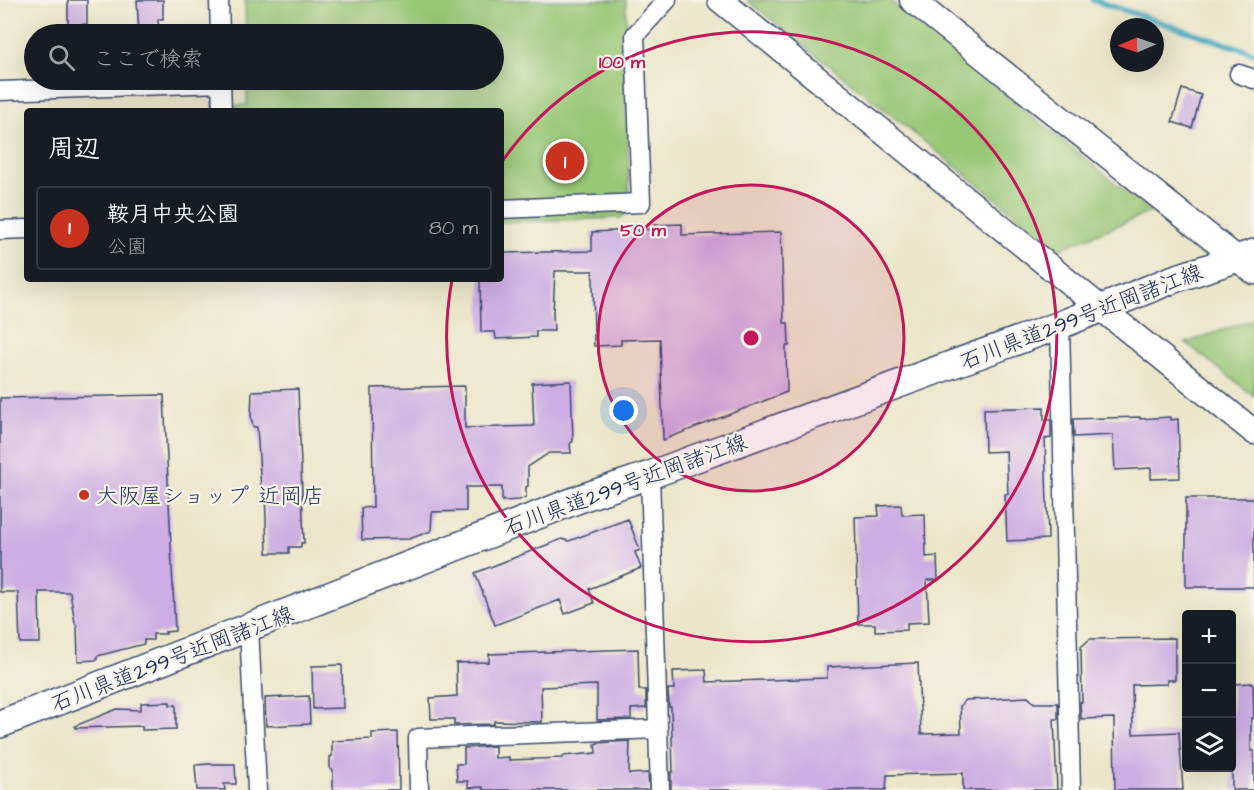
<!DOCTYPE html>
<html lang="ja">
<meta charset="utf-8">
<style>
body{margin:0;font-family:"Architects Daughter","Klee One",sans-serif;background:#242831;color:#f1f3f6}
.controls{position:absolute;right:18px;bottom:18px;display:grid;overflow:hidden;border-radius:6px;box-shadow:0 6px 24px #0002}
.controls button{width:54px;height:54px;display:grid;place-items:center;padding:0;border:0;border-bottom:2px solid #363941;background:#171b24;color:#f1f3f6;font:30px sans-serif}
.compass{position:absolute;left:1110px;top:18px;width:54px;height:54px;border-radius:50%;background:#171b24;box-shadow:0 6px 24px #0002;rotate:268deg}
.you{position:absolute;left:624px;top:411px;width:21px;height:21px;margin:-15px;border:4px solid #fff;border-radius:50%;background:#1a73e8;box-shadow:0 0 0 9px #1a73e833}
.badge{display:grid;place-items:center;width:39px;height:39px;border-radius:50%;background:#c8321e;color:#fff;font-size:20px;font-weight:700}
.pin{position:absolute;translate:-50% -50%;border:3px solid #fff;box-shadow:0 2px 6px #0006}
.list{margin:0;padding:0;list-style:none}
h2{display:flex;justify-content:space-between;align-items:center;height:78px;margin:0;padding:0 24px;font-size:26px}
h2 small{font-size:20px;font-weight:400;color:#9ea1a6}
.list li{display:grid;grid-template-columns:39px 1fr auto;gap:18px;align-items:center;box-sizing:border-box;height:84px;margin:0 12px 12px;padding:0 12px;border:2px solid #363941;border-radius:6px}
.list b{display:block;font-size:22px;white-space:nowrap}
.list p{margin:0;font-size:20px;white-space:nowrap;color:#9ea1a6}
.list em{font-size:20px;font-style:normal;color:#9ea1a6}
.icon{flex:none;width:33px;height:33px;fill:none;stroke:currentColor;stroke-width:2;stroke-linecap:round;stroke-linejoin:round}
.map{position:relative;flex:none;width:1254px;height:790px;overflow:hidden}
.search{position:absolute;background:#171b24;box-shadow:0 6px 24px #0002;left:24px;top:24px;width:480px;height:66px;display:flex;align-items:center;gap:15px;box-sizing:border-box;padding:0 21px;border-radius:33px;color:#9ea1a6;font-size:22px}
.panel{position:absolute;background:#171b24;box-shadow:0 6px 24px #0002;left:24px;top:108px;width:480px;height:174px;border-radius:6px}
.map>svg:first-child{display:block}
.green{fill:#98c776;stroke:#5a7b6a;stroke-width:1.5}
.lines{fill:none;stroke-linecap:round;stroke-linejoin:round}
.stream{stroke:#45abc5;stroke-width:6}
.building{fill:#cdade3}
.minor-casing{stroke:#3a4a6e;stroke-width:21}
.tertiary-casing{stroke:#3a4a6e;stroke-width:27}
.secondary-casing{stroke:#3a4a6e;stroke-width:30}
.minor{stroke:#fff;stroke-width:18}
.tertiary{stroke:#fff;stroke-width:24}
.secondary{stroke:#fff;stroke-width:27}
.ring{fill:none;stroke:#c2185b;stroke-width:3}
.poi-dot{fill:#c8321e;stroke:#f7f3e8;stroke-width:2}
.labels{text-anchor:middle;stroke-width:4.5;stroke-linejoin:round;paint-order:stroke}
.street-label{font-size:22px;fill:#1b2f5e;stroke:#f7f3e8}
.poi-label{font-size:22px;fill:#1b2f5e;stroke:#f7f3e8;text-anchor:start}
.centre{fill:#c2185b;stroke:#f7f3e8;stroke-width:3}
.ring-label{font-size:18px;text-anchor:middle;font-weight:bold;fill:#c2185b;stroke:#f7f3e8;stroke-width:4.5;stroke-linejoin:round;paint-order:stroke}
</style>
<div class="map">
<svg width="1254" height="790" viewBox="0 0 1254 790">
<rect width="100%" height="100%" fill="#f7f3e8"/>
<filter id="ink" filterUnits="userSpaceOnUse"><feTurbulence type="fractalNoise" baseFrequency=".0167" numOctaves="2"/><feDisplacementMap in="SourceGraphic" scale="12" xChannelSelector="R" yChannelSelector="G"/><feConvolveMatrix kernelMatrix="1 2 1 2 8 2 1 2 1" color-interpolation-filters="sRGB"/></filter>
<filter id="wash" filterUnits="userSpaceOnUse"><feTurbulence type="fractalNoise" baseFrequency=".008" numOctaves="4" result="noise"/><feDisplacementMap in="SourceGraphic" scale="24" xChannelSelector="R" yChannelSelector="G"/><feGaussianBlur stdDeviation="1.35" result="paint"/><feColorMatrix in="noise" values="0 0 0 0 0 0 0 0 0 0 0 0 0 0 0 0 0 1.4 0 .05"/><feComposite in="paint" operator="in"/></filter>
<g filter="url(#wash)">
<rect width="100%" height="100%" fill="#ebe6c9"/>
<path class="green" d="M 245,0 L 626,0 L 629,212 L 620,218 L 501,222 L 501,111 L 230,111 L 230,106 L 247,105 L 247,80 L 494,80 L 494,34 L 246,34 Z
M 747,0 L 889,0 L 1151,212 L 1059,249 Z
M 1254,319 L 1254,396 L 1186,343 Z"/>
<g class="lines">
<path class="stream" d="M 1093,0 L 1254,53"/>
</g>
<g id="blocks">
<path class="building" d="M 68,0 L 87,0 L 87,24 L 68,26 Z
M 137,0 L 163,0 L 163,19 L 158,19 L 159,34 L 139,34 Z
M 1182,89 L 1201,95 L 1192,128 L 1172,122 Z
M 682,224 L 682,235 L 781,232 L 784,323 L 788,323 L 789,346 L 786,346 L 787,392 L 663,440 L 660,339 L 621,340 L 621,345 L 594,346 L 593,271 L 555,271 L 553,313 L 554,331 L 536,331 L 536,337 L 496,339 L 495,332 L 481,332 L 480,279 L 501,279 L 501,253 L 592,251 L 592,232 L 654,229 L 654,225 Z
M 571,381 L 573,441 L 570,444 L 571,453 L 549,453 L 528,467 L 528,486 L 526,487 L 526,497 L 519,500 L 502,501 L 502,487 L 466,487 L 466,511 L 432,512 L 431,531 L 409,539 L 362,540 L 361,508 L 373,507 L 372,388 L 465,386 L 465,428 L 534,426 L 532,383 Z
M 298,389 L 304,543 L 301,543 L 301,547 L 289,547 L 289,553 L 267,553 L 265,489 L 261,489 L 257,427 L 253,427 L 251,416 L 252,391 Z
M 164,395 L 175,631 L 165,632 L 166,634 L 153,634 L 153,640 L 144,640 L 144,644 L 97,656 L 97,660 L 78,661 L 77,626 L 75,623 L 70,592 L 39,592 L 40,643 L 20,643 L 18,592 L 0,592 L 0,398 Z
M 1044,407 L 1044,420 L 1051,420 L 1051,438 L 1045,439 L 1048,539 L 1007,541 L 1005,494 L 1008,494 L 1006,451 L 985,452 L 984,409 Z
M 1140,417 L 1140,419 L 1170,417 L 1170,420 L 1178,419 L 1180,478 L 1151,479 L 1151,468 L 1115,470 L 1113,435 L 1074,437 L 1073,419 Z
M 1186,498 L 1254,498 L 1254,587 L 1186,587 Z
M 901,505 L 902,515 L 925,514 L 926,557 L 937,556 L 938,580 L 927,580 L 929,622 L 907,623 L 907,630 L 875,631 L 875,624 L 858,624 L 855,517 L 879,516 L 878,506 Z
M 628,519 L 640,550 L 635,552 L 641,568 L 589,589 L 594,603 L 565,614 L 560,600 L 495,625 L 475,573 L 562,539 L 569,541 Z
M 1175,638 L 1175,680 L 1167,680 L 1167,684 L 1132,685 L 1133,734 L 1179,732 L 1183,790 L 1115,790 L 1114,718 L 1081,719 L 1080,702 L 1082,702 L 1081,647 L 1090,639 Z
M 638,649 L 639,690 L 646,690 L 646,708 L 631,709 L 631,719 L 597,720 L 597,685 L 541,687 L 542,722 L 494,721 L 494,724 L 454,725 L 454,719 L 431,719 L 430,698 L 457,696 L 456,663 L 489,662 L 489,654 Z
M 918,663 L 921,734 L 961,733 L 960,706 L 966,700 L 1028,697 L 1034,703 L 1058,703 L 1058,719 L 1054,719 L 1057,790 L 963,790 L 963,773 L 887,775 L 886,790 L 671,790 L 671,772 L 673,772 L 671,707 L 669,707 L 668,689 L 674,689 L 673,671 L 706,670 L 707,682 L 827,678 L 827,667 Z
M 342,665 L 343,708 L 313,709 L 312,666 Z
M 1253,683 L 1254,718 L 1251,718 L 1251,751 L 1254,751 L 1254,790 L 1232,790 L 1232,684 Z
M 309,696 L 310,724 L 266,726 L 265,698 Z
M 170,702 L 170,705 L 176,705 L 176,729 L 142,730 L 142,726 L 75,728 L 75,726 L 117,709 L 141,710 L 141,703 Z
M 398,732 L 399,790 L 333,790 L 333,770 L 330,769 L 330,757 L 332,756 L 332,741 L 372,739 L 372,733 Z
M 630,741 L 629,774 L 648,773 L 649,790 L 483,790 L 483,787 L 468,788 L 468,781 L 457,781 L 456,764 L 464,764 L 464,748 L 495,746 L 495,758 L 509,757 L 509,760 L 563,758 L 563,756 L 596,753 L 595,744 L 598,743 Z
M 210,764 L 235,764 L 236,784 L 224,784 L 225,790 L 197,790 L 195,765 Z"/>
</g>
</g>
<g filter="url(#ink)">
<use href="#blocks" fill-opacity="0" stroke="#3a4a6e" stroke-width="1.5"/>
<g class="lines">
<g class="minor-casing">
<path id="minor" d="M 219,0 L 220,34
M 1239,74 L 1254,79
M 221,80 L 222,111
M 0,91 L 221,83
M 501,209 L 641,203 L 635,35 L 667,0
M 0,230 L 27,229
M 1060,325 L 1071,790
M 650,475 L 660,790
M 249,628 L 257,790
M 419,790 L 418,738 L 658,729"/>
</g>
<g class="tertiary-casing">
<path id="tertiary" d="M 720,0 L 1254,432
M 912,0 L 1254,272"/>
</g>
<g class="secondary-casing">
<path id="secondary" d="M 0,724 L 587,496 L 650,475 L 1060,325 L 1174,279 L 1254,253"/>
</g>
<use href="#minor" class="minor"/>
<use href="#tertiary" class="tertiary"/>
<use href="#secondary" class="secondary"/>
</g>
</g>
<circle cx="751" cy="338" r="153" fill="#c2185b" fill-opacity=".12"/>
<g class="ring">
<circle cx="751" cy="338" r="153"/>
<path d="M501 163A305 305 0 1 1 452 280"/>
</g>
<circle class="poi-dot" cx="84" cy="495" r="6"/>
<g class="labels">
<g class="street-label">
<text transform="translate(1081 316) rotate(-21)" y="8">石川県道299号近岡諸江線</text>
<text transform="translate(625 484) rotate(-20)" y="8">石川県道299号近岡諸江線</text>
<text transform="translate(172 658) rotate(-21)" y="8">石川県道299号近岡諸江線</text>
</g>
<g class="poi-label">
<text x="96" y="503">大阪屋ショップ 近岡店</text>
</g>
</g>
<circle cx="751" cy="338" r="9" class="centre"/>
<g class="ring-label">
<text x="622" y="68">100 m</text>
<text x="643" y="236">50 m</text>
</g>
</svg>
<div class="controls">
<button>+</button>
<button>−</button>
<button><svg class="icon" aria-label="layers" viewBox="0 0 24 24"><path d="M12 4l9 5-9 5-9-5zM3 14l9 5 9-5"/></svg></button>
</div>
<svg class="compass" viewBox="-18 -18 36 36"><path d="M0-13l5 13h-10z" fill="#e53935"/><path d="M0 13l5-13h-10z" fill="#9ea1a6"/></svg>
<div class="you"></div>
<div class="pin badge" style="left:565px;top:161px">1</div>
<div class="search"><svg class="icon" aria-label="search" viewBox="0 0 24 24"><circle cx="10" cy="10" r="6"/><path d="M15 15l6 6"/></svg>ここで検索</div>
<section class="panel">
<h2>周辺<small></small></h2>
<ul class="list">
<li><span class="badge">1</span><div><b>鞍月中央公園</b><p>公園</p></div><em>80 m</em></li>
</ul>
</section>
</div>
